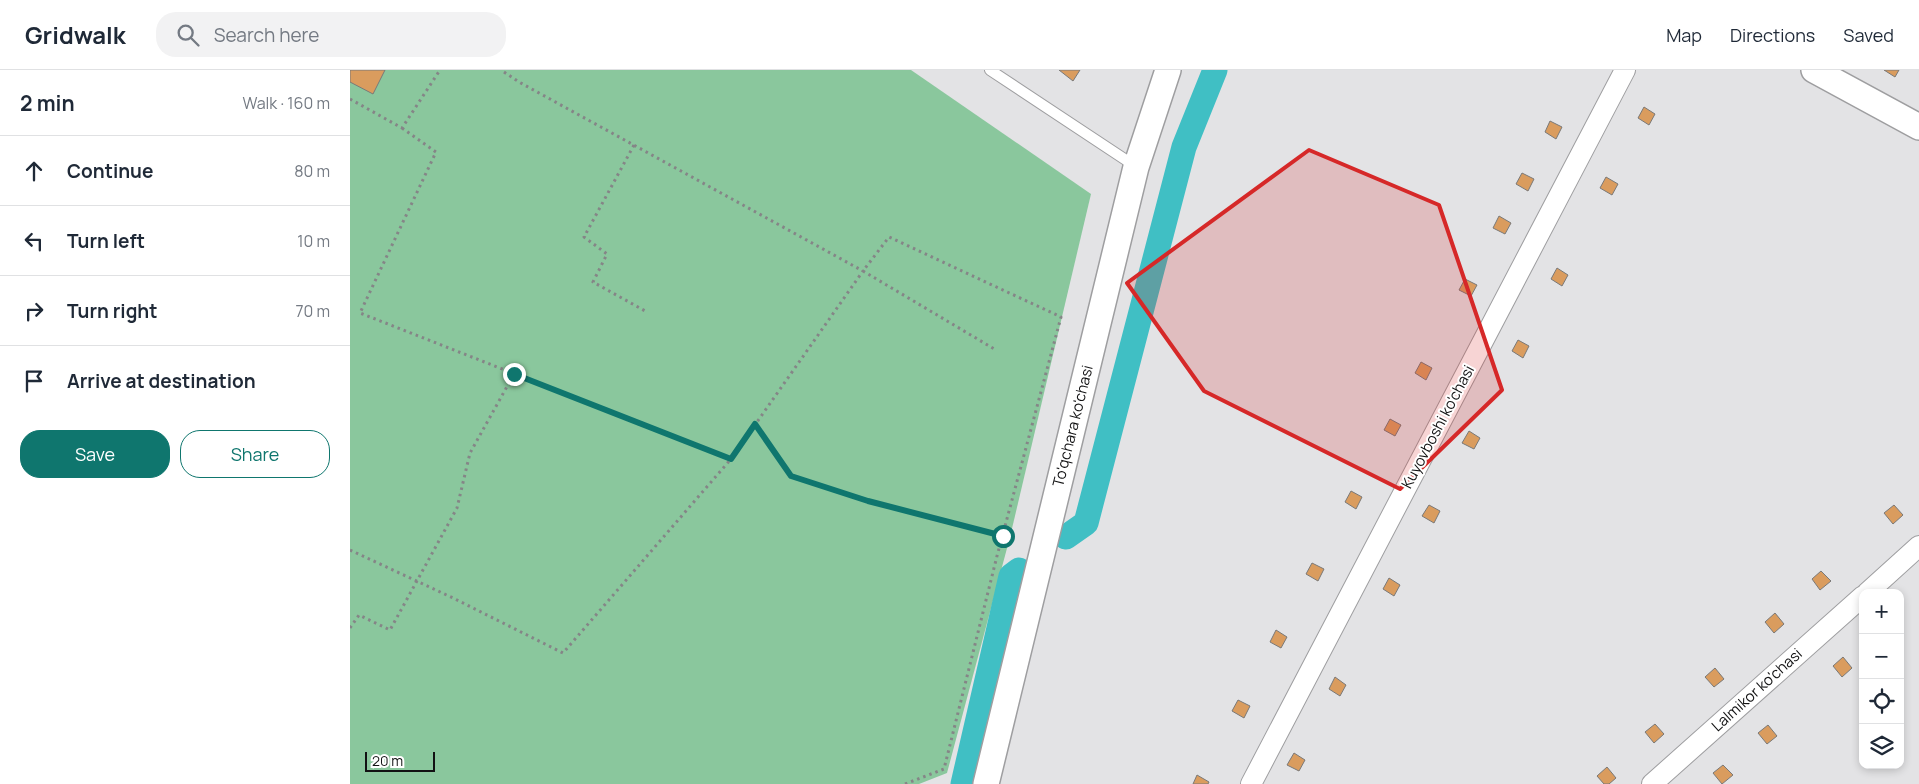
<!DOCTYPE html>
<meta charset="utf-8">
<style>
body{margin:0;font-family:Manrope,sans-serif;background:#f2f2f3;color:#1f2937}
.controls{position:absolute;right:15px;bottom:15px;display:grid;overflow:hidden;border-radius:10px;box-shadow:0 2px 8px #0003}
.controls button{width:45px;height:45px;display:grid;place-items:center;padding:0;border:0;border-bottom:1px solid #e0e1e3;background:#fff;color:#1f2937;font:25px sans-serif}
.scale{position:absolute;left:15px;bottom:12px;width:70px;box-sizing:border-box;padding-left:5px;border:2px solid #121213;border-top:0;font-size:14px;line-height:18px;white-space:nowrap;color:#121213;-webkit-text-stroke:4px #fff;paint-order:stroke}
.stop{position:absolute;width:15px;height:15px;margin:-11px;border:4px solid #0f766e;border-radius:50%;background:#fff}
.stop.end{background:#0f766e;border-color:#fff;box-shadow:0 1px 5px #0008}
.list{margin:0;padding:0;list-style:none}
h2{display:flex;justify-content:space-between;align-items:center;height:65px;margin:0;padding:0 20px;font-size:21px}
h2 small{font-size:16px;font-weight:400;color:#747a83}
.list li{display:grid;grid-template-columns:32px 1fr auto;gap:15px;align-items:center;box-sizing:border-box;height:70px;padding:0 20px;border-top:1px solid #e0e1e3}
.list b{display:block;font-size:19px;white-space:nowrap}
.list em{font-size:16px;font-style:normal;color:#747a83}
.actions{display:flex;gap:10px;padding:15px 20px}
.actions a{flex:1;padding:11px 0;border:1px solid #0f766e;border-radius:20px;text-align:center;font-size:18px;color:#0f766e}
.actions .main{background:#0f766e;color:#fff}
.icon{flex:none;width:28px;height:28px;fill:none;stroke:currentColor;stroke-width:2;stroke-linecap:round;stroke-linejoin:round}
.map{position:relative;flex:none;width:1569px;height:714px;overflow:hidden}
header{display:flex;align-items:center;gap:30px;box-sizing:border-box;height:70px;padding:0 25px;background:#fff;border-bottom:1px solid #e0e1e3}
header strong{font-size:24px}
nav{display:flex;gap:28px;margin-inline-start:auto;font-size:18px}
.search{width:350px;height:45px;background:#f2f2f3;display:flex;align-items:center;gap:12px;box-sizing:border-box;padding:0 18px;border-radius:20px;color:#747a83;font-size:19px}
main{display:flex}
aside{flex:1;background:#fff}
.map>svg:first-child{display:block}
.green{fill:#8ac79d}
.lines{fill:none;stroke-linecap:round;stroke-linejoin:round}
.canal{stroke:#40bfc4;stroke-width:25}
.building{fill:#da9c5e;stroke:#7a7978}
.service-casing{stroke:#9e9ea0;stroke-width:12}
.minor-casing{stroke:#9e9ea0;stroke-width:22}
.tertiary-casing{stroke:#9e9ea0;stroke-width:28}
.path{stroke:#858587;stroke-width:3;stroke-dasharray:2.5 4;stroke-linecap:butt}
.service{stroke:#fff;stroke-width:10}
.minor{stroke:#fff;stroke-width:20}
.tertiary{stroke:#fff;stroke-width:25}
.route{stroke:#0f766e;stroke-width:6}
.marked{fill:#d62828;fill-opacity:0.2;stroke:#d62828;stroke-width:4;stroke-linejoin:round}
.labels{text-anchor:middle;stroke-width:4;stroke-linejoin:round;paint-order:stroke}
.street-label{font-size:15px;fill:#121213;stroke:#fff}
</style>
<header>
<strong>Gridwalk</strong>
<div class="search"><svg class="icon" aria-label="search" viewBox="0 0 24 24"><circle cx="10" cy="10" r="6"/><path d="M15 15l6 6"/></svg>Search here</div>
<nav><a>Map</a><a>Directions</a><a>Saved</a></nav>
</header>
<main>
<aside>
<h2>2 min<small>Walk · 160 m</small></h2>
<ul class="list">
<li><svg class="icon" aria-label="ahead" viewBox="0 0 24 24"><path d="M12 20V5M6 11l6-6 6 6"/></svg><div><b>Continue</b></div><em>80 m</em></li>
<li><svg class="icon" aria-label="left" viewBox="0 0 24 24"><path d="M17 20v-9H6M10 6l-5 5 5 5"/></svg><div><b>Turn left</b></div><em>10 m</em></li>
<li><svg class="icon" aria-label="right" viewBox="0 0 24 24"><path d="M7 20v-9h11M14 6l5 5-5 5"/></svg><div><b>Turn right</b></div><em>70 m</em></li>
<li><svg class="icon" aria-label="arrive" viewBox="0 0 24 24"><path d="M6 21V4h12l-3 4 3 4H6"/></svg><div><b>Arrive at destination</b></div></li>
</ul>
<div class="actions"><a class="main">Save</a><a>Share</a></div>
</aside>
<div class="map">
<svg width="1569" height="714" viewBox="0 0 1569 714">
<rect width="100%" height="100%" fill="#e3e3e5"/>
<path class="green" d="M 0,0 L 561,0 L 741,124 L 660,467 L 597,703 L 569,714 L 0,714 Z"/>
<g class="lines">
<path class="canal" d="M 716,467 L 736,453 L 834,77 L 865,0
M 613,714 L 661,506 L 669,500"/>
</g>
<path class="building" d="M 0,0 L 35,0 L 23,24 L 0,12 Z
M 709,0 L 730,0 L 723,11 Z
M 1534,0 L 1549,0 L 1545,7 Z
M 1294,37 L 1305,44 L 1299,55 L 1288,48 Z
M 1200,51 L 1212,57 L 1206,69 L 1195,62 Z
M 1172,103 L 1184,109 L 1178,121 L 1166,114 Z
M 1256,107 L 1268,114 L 1262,125 L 1250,118 Z
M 1149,146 L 1161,153 L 1155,164 L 1143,158 Z
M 1207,198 L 1218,205 L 1212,216 L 1201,209 Z
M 1115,209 L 1127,215 L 1121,226 L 1109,220 Z
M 1168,270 L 1179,276 L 1173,288 L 1162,281 Z
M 1071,292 L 1082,298 L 1076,310 L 1065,303 Z
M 1040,349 L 1051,355 L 1045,366 L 1034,360 Z
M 1119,361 L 1130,368 L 1124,379 L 1112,373 Z
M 1001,421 L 1012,427 L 1006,439 L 995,432 Z
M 1079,435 L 1090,441 L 1084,453 L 1072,446 Z
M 1544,435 L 1553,445 L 1543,454 L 1534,443 Z
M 962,493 L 974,499 L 968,511 L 956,504 Z
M 1471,501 L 1481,511 L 1470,520 L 1462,509 Z
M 1039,508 L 1050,515 L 1044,526 L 1033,519 Z
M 1425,543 L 1434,554 L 1424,563 L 1415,552 Z
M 926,560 L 937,567 L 931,578 L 920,572 Z
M 1493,587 L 1502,598 L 1492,607 L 1483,596 Z
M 1365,598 L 1374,609 L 1364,617 L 1355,607 Z
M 985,607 L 996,615 L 990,626 L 979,619 Z
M 888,630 L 900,636 L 894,648 L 882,641 Z
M 1305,654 L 1314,664 L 1304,673 L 1295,662 Z
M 1418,655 L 1427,666 L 1417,674 L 1408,663 Z
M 944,683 L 955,690 L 949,701 L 937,695 Z
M 1373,695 L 1383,705 L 1372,714 L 1363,703 Z
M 1257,697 L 1266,708 L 1259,714 L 1254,714 L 1247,706 Z
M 847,705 L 859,712 L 858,714 L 843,714 Z"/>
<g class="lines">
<g class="service-casing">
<path id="service" d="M 640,0 L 785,96"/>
</g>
<g class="minor-casing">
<path id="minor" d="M 1517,523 L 1569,476
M 901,714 L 1275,0
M 1302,714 L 1513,526"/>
</g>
<g class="tertiary-casing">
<path id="tertiary" d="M 1464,0 L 1569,57
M 636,714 L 786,97 L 818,0"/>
</g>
<path class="path" d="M 0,29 L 52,58 L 90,0
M 52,58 L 86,82 L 10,243 L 381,389
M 284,75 L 234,167 L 257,184 L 243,212 L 297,242
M 405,354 L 441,406 L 518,431 L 653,466
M 0,480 L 103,528 L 213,583 L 381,389 L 513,201 L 169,12 L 151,0
M 0,558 L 9,545 L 40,560 L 107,438 L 120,383 L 164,304
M 555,714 L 594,699 L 647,486 L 711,247 L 539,167 L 513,201 L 646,280"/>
<use href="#service" class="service"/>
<use href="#minor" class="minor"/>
<use href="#tertiary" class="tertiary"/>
</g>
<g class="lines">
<path class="route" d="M 164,304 L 381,389 L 405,354 L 441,406 L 518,431 L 653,466"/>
</g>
<path class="marked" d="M 959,80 L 1089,135 L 1152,320 L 1050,419 L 854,321 L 777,213 Z"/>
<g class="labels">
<g class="street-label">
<text transform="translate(723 356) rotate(-76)" y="5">To'qchara ko'chasi</text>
<text transform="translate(1088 357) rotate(-62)" y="5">Kuyovboshi ko'chasi</text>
<text transform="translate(1407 620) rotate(-42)" y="5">Lalmikor ko'chasi</text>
</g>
</g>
</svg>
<div class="controls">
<button>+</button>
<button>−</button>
<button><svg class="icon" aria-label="locate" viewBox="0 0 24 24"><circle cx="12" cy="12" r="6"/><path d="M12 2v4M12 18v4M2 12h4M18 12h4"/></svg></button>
<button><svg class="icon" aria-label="layers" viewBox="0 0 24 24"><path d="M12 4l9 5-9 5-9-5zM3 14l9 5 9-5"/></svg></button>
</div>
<div class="scale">20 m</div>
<div class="stop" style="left:653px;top:466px"></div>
<div class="stop end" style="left:164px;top:304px"></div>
</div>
</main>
